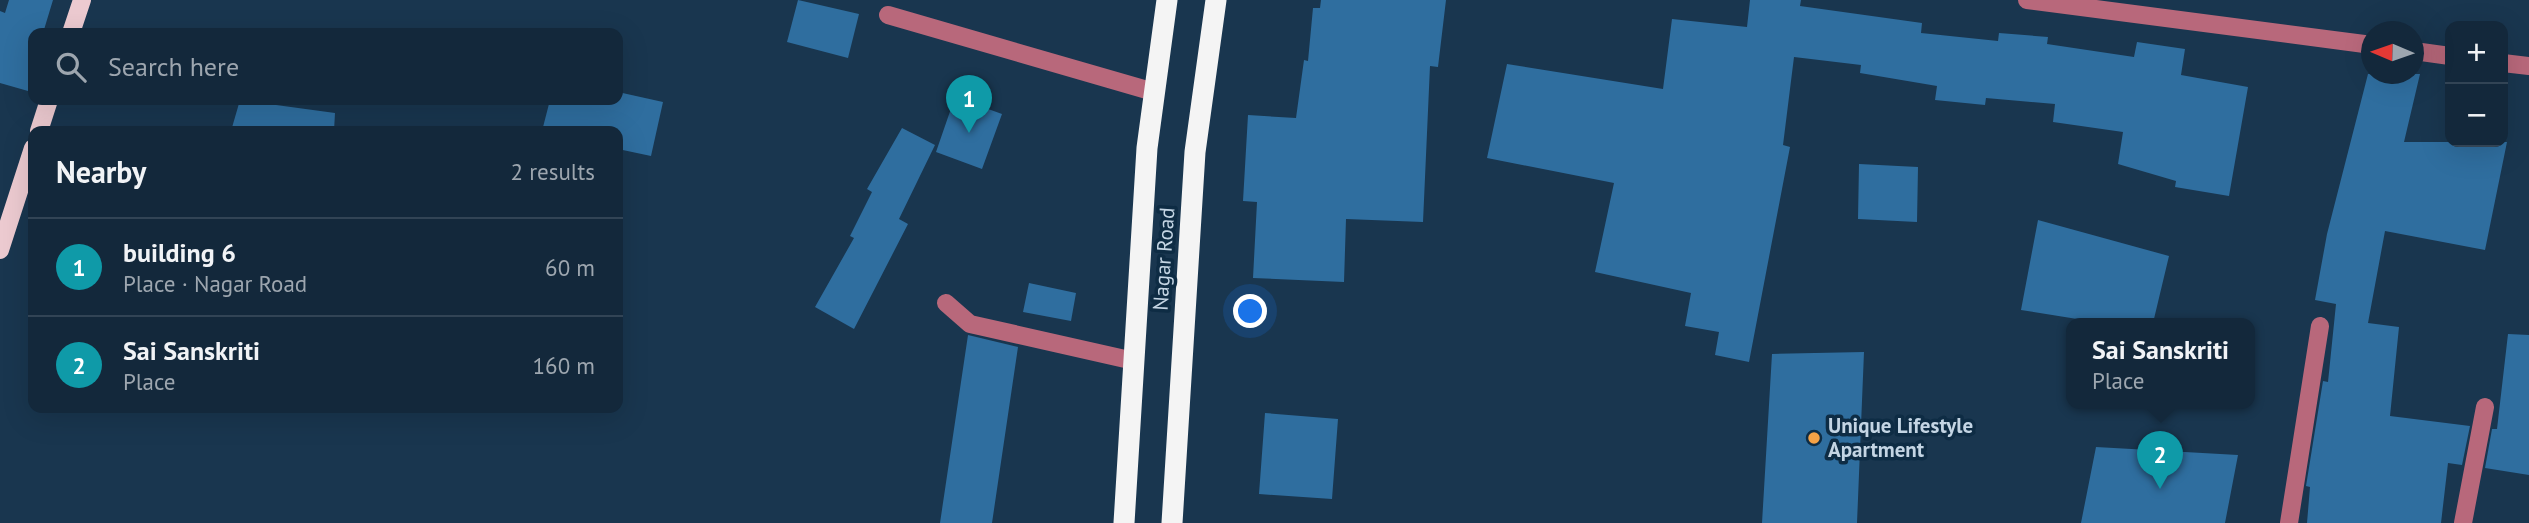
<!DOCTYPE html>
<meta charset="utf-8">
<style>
body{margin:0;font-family:"PT Sans",sans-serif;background:#1c3042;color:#f1f3f6}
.controls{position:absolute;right:21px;top:21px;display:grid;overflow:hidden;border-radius:14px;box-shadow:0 7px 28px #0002}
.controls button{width:63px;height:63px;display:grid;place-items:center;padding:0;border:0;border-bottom:2px solid #324455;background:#13283b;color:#f1f3f6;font:35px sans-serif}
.compass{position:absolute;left:2361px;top:21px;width:63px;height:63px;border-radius:50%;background:#13283b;box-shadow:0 7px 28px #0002;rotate:272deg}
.you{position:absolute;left:1251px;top:312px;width:24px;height:24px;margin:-18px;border:5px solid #fff;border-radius:50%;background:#1a73e8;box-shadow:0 0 0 10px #1a73e833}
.badge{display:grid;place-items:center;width:46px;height:46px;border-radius:50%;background:#8abfa5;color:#fff;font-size:23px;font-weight:700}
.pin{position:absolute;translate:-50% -58px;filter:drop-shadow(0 2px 4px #0008)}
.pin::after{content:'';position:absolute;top:37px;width:24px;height:21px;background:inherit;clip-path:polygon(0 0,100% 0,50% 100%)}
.popup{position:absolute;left:2066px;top:318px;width:189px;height:91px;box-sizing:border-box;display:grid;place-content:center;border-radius:14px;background:#13283b;filter:drop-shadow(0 2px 5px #0005);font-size:23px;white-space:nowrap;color:#9da6af}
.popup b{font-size:26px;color:#f1f3f6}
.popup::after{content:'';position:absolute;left:50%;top:100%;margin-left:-14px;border:14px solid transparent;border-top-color:#13283b}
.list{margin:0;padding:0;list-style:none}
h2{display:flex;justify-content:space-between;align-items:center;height:91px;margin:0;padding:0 28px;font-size:30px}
h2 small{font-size:23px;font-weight:400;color:#9da6af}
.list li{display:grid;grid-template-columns:46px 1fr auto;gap:21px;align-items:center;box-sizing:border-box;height:98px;padding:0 28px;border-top:2px solid #324455}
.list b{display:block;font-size:26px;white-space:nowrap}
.list p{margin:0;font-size:23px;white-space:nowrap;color:#9da6af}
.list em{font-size:23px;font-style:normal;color:#9da6af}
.icon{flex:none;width:38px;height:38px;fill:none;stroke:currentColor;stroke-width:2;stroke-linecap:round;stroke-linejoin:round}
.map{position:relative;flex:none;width:2529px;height:523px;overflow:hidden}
.search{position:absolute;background:#13283b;box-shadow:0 7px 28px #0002;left:28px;top:28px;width:595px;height:77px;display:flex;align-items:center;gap:18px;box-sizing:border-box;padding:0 24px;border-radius:14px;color:#9da6af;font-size:26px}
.panel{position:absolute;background:#13283b;box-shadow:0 7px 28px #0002;left:28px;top:126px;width:595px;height:287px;border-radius:14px}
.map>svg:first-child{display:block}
.building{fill:#2f6e9f}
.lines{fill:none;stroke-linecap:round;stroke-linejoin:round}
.minor{stroke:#b8687b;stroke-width:18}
.major{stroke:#eccad0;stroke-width:18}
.highway{stroke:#f4f4f4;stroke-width:21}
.poi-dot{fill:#f5a246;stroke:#0e2c44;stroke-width:2.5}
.labels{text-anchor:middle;stroke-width:7;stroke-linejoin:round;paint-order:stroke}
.street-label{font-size:21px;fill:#c4d5e4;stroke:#0e2c44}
.poi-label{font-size:21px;font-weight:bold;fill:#c4d5e4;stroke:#0e2c44;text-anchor:start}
</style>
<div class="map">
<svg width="2529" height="523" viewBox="0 0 2529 523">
<rect width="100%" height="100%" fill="#19364f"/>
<path class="building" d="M 9,0 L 53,0 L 43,33 L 33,33 L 33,72 L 28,91 L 0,83 L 0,11 L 5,13 Z
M 798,0 L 859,14 L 848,58 L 787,42 Z
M 1321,0 L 1446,0 L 1438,67 L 1430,66 L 1423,222 L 1346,219 L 1344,282 L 1253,278 L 1257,202 L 1243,201 L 1248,115 L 1296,118 L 1304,60 L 1308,61 L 1313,8 L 1320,8 Z
M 1750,0 L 1801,0 L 1800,6 L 1922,23 L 1921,33 L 1998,41 L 1999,33 L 2048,37 L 2047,44 L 2134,57 L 2137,42 L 2185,49 L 2181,75 L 2248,87 L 2229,196 L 2175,187 L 2176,181 L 2118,164 L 2123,132 L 2053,122 L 2055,104 L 1986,98 L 1985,105 L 1935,100 L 1937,86 L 1860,73 L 1861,65 L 1794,57 L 1783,145 L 1790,147 L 1749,362 L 1715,355 L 1719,332 L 1685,326 L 1691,293 L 1595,272 L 1614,183 L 1487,158 L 1507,64 L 1663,89 L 1672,19 L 1747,27 Z
M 2368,74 L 2420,74 L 2404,142 L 2507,142 L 2485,250 L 2385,231 L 2368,323 L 2399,327 L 2390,416 L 2470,426 L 2462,465 L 2448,463 L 2441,523 L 2307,523 L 2310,487 L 2306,486 L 2323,381 L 2328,382 L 2336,304 L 2315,300 L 2327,234 Z
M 618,92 L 663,102 L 651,156 L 618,149 L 618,131 L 542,131 L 550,100 L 618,100 Z
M 955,97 L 1002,114 L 982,169 L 936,152 Z
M 240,100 L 335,113 L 334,131 L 231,131 Z
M 902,128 L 935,145 L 899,219 L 908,224 L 854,329 L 815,307 L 854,238 L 850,236 L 872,192 L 867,189 Z
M 1859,164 L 1918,167 L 1917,222 L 1858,219 Z
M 2038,220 L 2169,256 L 2153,323 L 2102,323 L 2021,310 Z
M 1029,283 L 1076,293 L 1071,321 L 1023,312 Z
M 2508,334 L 2529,335 L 2529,475 L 2485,468 L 2492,429 L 2497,429 Z
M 968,335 L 1018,347 L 992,523 L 940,523 Z
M 1864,352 L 1857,523 L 1762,523 L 1772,354 Z
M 1265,413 L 1338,419 L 1332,499 L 1259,494 Z
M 2096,447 L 2238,455 L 2225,523 L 2081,523 Z"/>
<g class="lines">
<path class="minor" d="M 2027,0 L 2372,45
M 888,15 L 1154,92
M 2414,51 L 2450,56
M 2503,63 L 2529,66
M 946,303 L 970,324 L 1134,361
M 2289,523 L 2320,326
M 2463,523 L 2485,407"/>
<path class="major" d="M 71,33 L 82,0
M 39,131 L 49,100
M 0,250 L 33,148"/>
<path class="highway" d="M 1124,523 L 1147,148 L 1167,0
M 1172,523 L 1195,152 L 1216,0"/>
</g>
<circle class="poi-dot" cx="1814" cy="438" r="7"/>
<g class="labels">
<g class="street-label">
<text transform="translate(1164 259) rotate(-86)" y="7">Nagar Road</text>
</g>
<g class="poi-label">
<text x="1828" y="433">Unique Lifestyle<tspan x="1828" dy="24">Apartment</tspan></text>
</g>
</g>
</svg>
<div class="controls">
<button>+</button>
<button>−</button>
</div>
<svg class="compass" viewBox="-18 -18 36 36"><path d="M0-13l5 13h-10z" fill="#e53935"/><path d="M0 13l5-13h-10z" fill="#9da6af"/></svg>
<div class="you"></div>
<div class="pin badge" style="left:969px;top:133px;background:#0f9aa8">1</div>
<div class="pin badge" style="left:2160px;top:489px;background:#0f9aa8">2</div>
<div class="popup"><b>Sai Sanskriti</b>Place</div>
<div class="search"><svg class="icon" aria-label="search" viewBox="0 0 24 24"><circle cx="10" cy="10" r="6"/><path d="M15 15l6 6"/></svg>Search here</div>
<section class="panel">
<h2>Nearby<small>2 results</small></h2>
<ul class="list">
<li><span class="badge" style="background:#0f9aa8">1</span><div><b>building 6</b><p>Place · Nagar Road</p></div><em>60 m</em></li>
<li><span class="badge" style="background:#0f9aa8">2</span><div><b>Sai Sanskriti</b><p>Place</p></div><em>160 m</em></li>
</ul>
</section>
</div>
